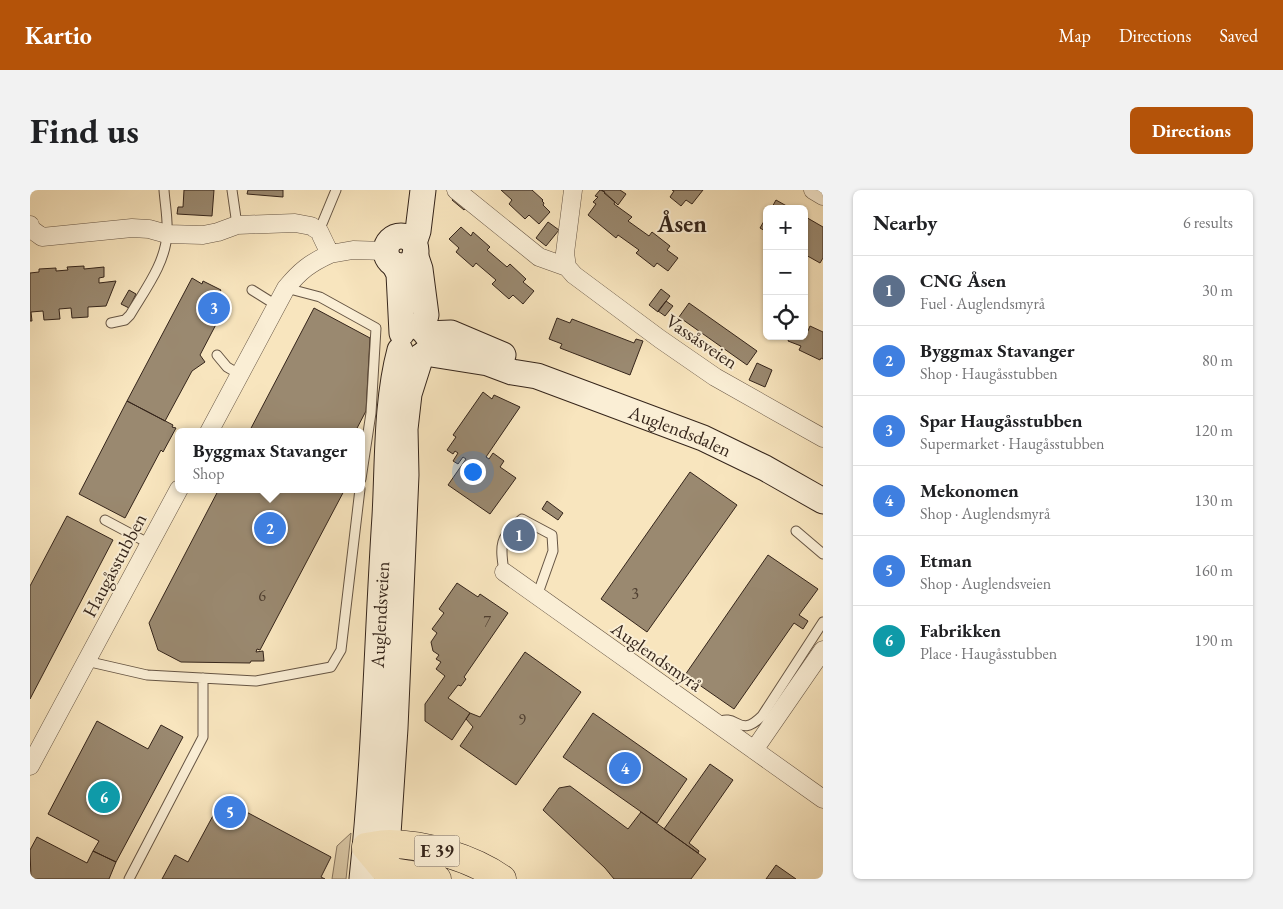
<!DOCTYPE html>
<meta charset="utf-8">
<style>
body{margin:0;font-family:"EB Garamond",serif;background:#f2f2f2;color:#202124}
.controls{position:absolute;right:15px;top:15px;display:grid;overflow:hidden;border-radius:8px;box-shadow:0 1px 4px #0004}
.controls button{width:45px;height:45px;display:grid;place-items:center;padding:0;border:0;border-bottom:1px solid #e0e0e0;background:#fff;color:#202124;font:25px sans-serif}
.you{position:absolute;left:442px;top:281px;width:18px;height:18px;margin:-12px;border:4px solid #fff;border-radius:50%;background:#1a73e8;box-shadow:0 0 0 8px #1a73e833}
.badge{display:grid;place-items:center;width:32px;height:32px;border-radius:50%;background:#b45309;color:#fff;font-size:16px;font-weight:700}
.pin{position:absolute;translate:-50% -50%;border:2px solid #fff;box-shadow:0 1px 5px #0006}
.popup{position:absolute;left:145px;top:238px;width:190px;height:65px;box-sizing:border-box;display:grid;place-content:center;border-radius:8px;background:#fff;filter:drop-shadow(0 1px 4px #0005);font-size:16px;white-space:nowrap;color:#757577}
.popup b{font-size:19px;color:#202124}
.popup::after{content:'';position:absolute;left:50%;top:100%;margin-left:-10px;border:10px solid transparent;border-top-color:#fff}
.list{margin:0;padding:0;list-style:none}
h2{display:flex;justify-content:space-between;align-items:center;height:65px;margin:0;padding:0 20px;font-size:21px}
h2 small{font-size:16px;font-weight:400;color:#757577}
.list li{display:grid;grid-template-columns:32px 1fr auto;gap:15px;align-items:center;box-sizing:border-box;height:70px;padding:0 20px;border-top:1px solid #e0e0e0}
.list b{display:block;font-size:19px;white-space:nowrap}
.list p{margin:0;font-size:16px;white-space:nowrap;color:#757577}
.list em{font-size:16px;font-style:normal;color:#757577}
.icon{flex:none;width:28px;height:28px;fill:none;stroke:currentColor;stroke-width:2;stroke-linecap:round;stroke-linejoin:round}
.map{position:relative;flex:none;width:793px;height:689px;overflow:hidden;border-radius:8px}
header{display:flex;align-items:center;gap:30px;box-sizing:border-box;height:70px;padding:0 25px;background:#b45309;color:#fff}
header strong{font-size:24px}
nav{display:flex;gap:28px;margin-inline-start:auto;font-size:18px}
.intro{display:flex;align-items:center;justify-content:space-between;box-sizing:border-box;height:120px;padding:0 30px}
h1{margin:0;font-size:35px}
.button{padding:12px 22px;border-radius:8px;background:#b45309;color:#fff;font-size:18px;font-weight:700}
main{display:flex;gap:30px;padding:0 30px}
aside{flex:1;background:#fff;border-radius:8px;box-shadow:0 1px 4px #0004}
.map>svg:first-child{display:block}
.green{fill:#d7c4a2;stroke:#86745e}
.building{fill:#9a8970;stroke:#35251b}
.lines{fill:none;stroke-linecap:round;stroke-linejoin:round}
.lane-casing{stroke:#654;stroke-width:11}
.street-casing{stroke:#654;stroke-width:19}
.secondary-casing{stroke:#35251b;stroke-width:27}
.highway-casing{stroke:#35251b;stroke-width:29}
.lane{stroke:#faeed5;stroke-width:9}
.street{stroke:#faeed5;stroke-width:18}
.secondary{stroke:#faeed5;stroke-width:25}
.highway{stroke:#f8e5be;stroke-width:28}
.labels{text-anchor:middle;stroke-width:4;stroke-linejoin:round;paint-order:stroke}
.number-label{font-size:16px;fill:#4e3e30}
.shield{fill:#faeed5;stroke:#706153;stroke-width:1}
.shield-label{font-size:18px;font-weight:bold;fill:#35251b}
.street-label{font-size:19px;fill:#35251b;stroke:#faeed5}
.district-label{font-size:24px;font-weight:bold;fill:#35251b;stroke:#faeed5}
</style>
<header>
<strong>Kartio</strong>
<nav><a>Map</a><a>Directions</a><a>Saved</a></nav>
</header>
<div class="intro"><h1>Find us</h1><a class="button">Directions</a></div>
<main>
<div class="map">
<svg width="793" height="689" viewBox="0 0 793 689">
<rect width="100%" height="100%" fill="#f8e5be"/>
<filter id="stains"><feTurbulence type="fractalNoise" baseFrequency=".004" numOctaves="4"/><feColorMatrix values="0 0 0 0 .2 0 0 0 0 .09 0 0 0 0 .02 0 0 0 .5 -.17"/></filter>
<radialGradient id="worn" r=".72"><stop offset=".6" stop-color="#630" stop-opacity="0"/><stop offset="1" stop-color="#630" stop-opacity=".3"/></radialGradient>
<path class="green" d="M 321,643 L 316,689 L 302,689 L 307,656 Z"/>
<path class="building" d="M 154,0 L 184,0 L 182,26 L 147,24 L 148,17 L 153,17 Z
M 218,0 L 253,0 L 253,7 L 217,4 Z
M 471,0 L 502,0 L 513,10 L 512,11 L 514,13 L 513,15 L 520,22 L 509,34 L 499,25 L 495,29 L 479,14 L 482,10 Z
M 570,0 L 575,2 L 574,3 L 585,12 L 584,14 L 602,27 L 598,31 L 619,46 L 622,42 L 640,56 L 637,60 L 648,68 L 638,81 L 627,73 L 624,77 L 606,63 L 609,60 L 588,45 L 586,48 L 558,25 L 566,14 L 563,12 L 568,7 L 565,6 Z
M 572,0 L 590,0 L 596,4 L 588,15 Z
M 642,0 L 673,0 L 662,14 L 656,10 L 651,16 L 640,7 L 644,1 Z
M 427,4 L 439,14 L 434,20 L 422,10 Z
M 746,10 L 762,19 L 741,19 Z
M 737,26 L 737,42 L 730,38 Z
M 774,26 L 793,37 L 793,68 L 790,73 L 774,64 Z
M 518,32 L 529,40 L 516,56 L 506,48 Z
M 431,37 L 441,46 L 443,42 L 460,57 L 457,60 L 477,77 L 480,74 L 496,89 L 493,92 L 504,101 L 493,114 L 483,105 L 479,109 L 462,94 L 466,90 L 446,73 L 443,77 L 426,62 L 429,58 L 419,49 Z
M 54,76 L 54,79 L 74,77 L 74,87 L 69,88 L 69,93 L 86,91 L 76,116 L 58,117 L 58,127 L 42,128 L 41,118 L 29,119 L 30,129 L 14,130 L 13,121 L 1,122 L 2,131 L 0,131 L 0,83 L 9,82 L 9,79 L 26,78 L 26,81 L 38,80 L 37,77 Z
M 162,88 L 172,94 L 173,91 L 191,100 L 186,109 L 193,121 L 170,165 L 175,172 L 162,181 L 135,231 L 97,211 Z
M 631,99 L 640,106 L 628,122 L 619,115 Z
M 99,100 L 106,104 L 99,118 L 91,114 Z
M 636,111 L 643,116 L 635,126 L 628,121 Z
M 659,113 L 727,161 L 717,175 L 649,127 Z
M 284,118 L 340,148 L 336,221 L 325,242 L 219,242 Z
M 527,128 L 540,133 L 542,129 L 604,153 L 606,149 L 613,151 L 600,185 L 530,158 L 532,154 L 519,149 Z
M 780,136 L 793,142 L 793,169 L 791,168 L 790,170 L 769,160 L 771,156 L 758,151 L 760,146 L 774,146 L 774,139 L 778,141 Z
M 727,173 L 742,180 L 735,197 L 719,190 Z
M 453,202 L 462,209 L 464,205 L 490,217 L 456,267 L 459,269 L 463,263 L 474,271 L 470,277 L 486,288 L 460,324 L 418,295 L 436,269 L 433,267 L 428,274 L 423,271 L 428,263 L 425,261 L 423,264 L 417,260 L 426,247 L 423,245 Z
M 97,211 L 143,235 L 142,237 L 146,238 L 133,262 L 131,260 L 95,328 L 49,304 Z
M 660,282 L 707,315 L 617,442 L 571,409 Z
M 189,299 L 315,299 L 230,460 L 227,459 L 226,462 L 233,461 L 234,471 L 221,471 L 220,473 L 151,472 L 128,460 L 119,433 Z
M 517,311 L 533,323 L 528,330 L 512,319 Z
M 37,326 L 83,350 L 0,509 L 0,396 Z
M 496,345 L 505,351 L 503,353 L 494,348 Z
M 738,365 L 788,399 L 769,425 L 778,431 L 773,439 L 764,433 L 704,519 L 655,485 Z
M 427,393 L 448,407 L 450,404 L 478,423 L 434,487 L 436,489 L 431,496 L 428,495 L 418,508 L 440,523 L 422,550 L 395,531 L 395,514 L 415,486 L 406,479 L 411,472 L 406,469 L 409,465 L 403,461 L 401,452 L 407,443 L 402,439 L 414,423 L 409,419 Z
M 495,462 L 551,502 L 486,595 L 430,556 L 443,537 L 436,529 L 440,523 L 450,527 Z
M 563,523 L 657,589 L 627,633 L 533,567 Z
M 67,531 L 118,559 L 131,535 L 153,547 L 86,672 L 63,661 L 69,651 L 18,624 Z
M 680,574 L 703,590 L 659,653 L 669,661 L 668,663 L 634,639 Z
M 540,596 L 598,639 L 611,622 L 676,669 L 661,689 L 584,689 L 575,678 L 513,620 L 529,598 Z
M 192,609 L 301,667 L 291,687 L 295,689 L 132,689 L 145,665 L 158,672 Z
M 7,647 L 57,673 L 63,661 L 86,672 L 79,689 L 1,689 L 0,660 Z
M 746,675 L 766,689 L 736,689 Z"/>
<g class="lines">
<g class="lane-casing">
<path id="lane" d="M 202,0 L 207,35
M 289,41 L 306,0
M 256,98 L 290,107 L 346,138 L 341,223 L 331,289
M 222,100 L 246,115
M 81,133 L 95,130 L 100,125 C 114,101 136,73 137,43 C 138,29 135,14 134,0
M 187,165 L 197,177 L 209,184
M 75,330 L 120,354
M 766,341 L 793,364
M 474,382 C 470,355 469,347 492,329 L 522,345 L 523,361 L 507,406
M 56,471 L 117,485 L 226,491 L 301,477 L 311,460 L 330,299
M 686,533 C 708,521 708,550 732,526 L 793,432
M 99,689 L 173,547 L 173,488"/>
</g>
<g class="street-casing">
<path id="street" d="M 426,0 L 509,67 L 537,77
M 543,0 L 535,63 L 537,77 L 544,85 L 630,149 L 685,187 L 793,248
M 783,0 L 793,6
M 0,35 L 1,39 L 12,47 L 102,38 L 119,39 L 137,44 L 173,45 L 188,42 L 207,35 L 265,33 L 281,36 L 289,41 L 300,64 L 323,60 L 356,61
M 179,242 L 256,98 C 270,81 280,73 300,64
M 474,382 L 793,609
M 724,560 L 793,460
M 0,576 L 149,299"/>
</g>
<g class="secondary-casing">
<g id="secondary">
<circle cx="371" cy="61" r="15"/>
<path d="M 384,53 L 388,41 L 393,0"/>
<path d="M 385,64 L 390,79 L 396,125 L 391,139"/>
<path d="M 364,74 L 369,84 L 372,143"/>
<path d="M 396,144 L 421,143 L 473,165"/>
<path id="s1" d="M 395,163 L 458,173 L 482,182 L 507,186 L 673,248 L 735,278 L 793,311"/>
<path d="M 356,674 L 365,538 L 376,285 L 375,239 L 379,204 L 391,166"/>
<path id="s2" d="M 332,689 C 345,568 347,447 355,326 C 358,273 356,212 370,160"/>
</g>
</g>
<g class="highway-casing">
<path id="highway" d="M 336,657 C 343,656 351,654 359,654 C 395,654 442,668 472,689
M 336,657 L 356,681 L 407,689"/>
</g>
<use href="#lane" class="lane"/>
<use href="#street" class="street"/>
<use href="#secondary" class="secondary"/>
<use href="#highway" class="highway"/>
</g>
<g class="labels">
<g class="number-label">
<text x="605" y="409">3</text>
<text x="232" y="411">6</text>
<text x="457" y="437">7</text>
<text x="492" y="535">9</text>
</g>
<rect class="shield" x="384.5" y="645.5" width="45" height="31" rx="4"/>
<g class="shield-label">
<text x="407" y="667">E 39</text>
</g>
<g class="street-label">
<text transform="translate(672 151) rotate(34)" y="7">Vassåsveien</text>
<text dy="7" stroke="none"><textPath href="#s1" startOffset="268">Auglendsdalen</textPath></text>
<text transform="translate(84 375) rotate(-62)" y="7">Haugåsstubben</text>
<text dy="7" stroke="none"><textPath href="#s2" startOffset="265">Auglendsveien</textPath></text>
<text transform="translate(627 466) rotate(35)" y="7">Auglendsmyrå</text>
</g>
<g class="district-label">
<text x="652" y="42">Åsen</text>
</g>
</g>
<rect width="100%" height="100%" filter="url(#stains)"/>
<rect width="100%" height="100%" fill="url(#worn)"/>
</svg>
<div class="controls">
<button>+</button>
<button>−</button>
<button><svg class="icon" aria-label="locate" viewBox="0 0 24 24"><circle cx="12" cy="12" r="6"/><path d="M12 2v4M12 18v4M2 12h4M18 12h4"/></svg></button>
</div>
<div class="you"></div>
<div class="pin badge" style="left:489px;top:345px;background:#5c6f8a">1</div>
<div class="pin badge" style="left:240px;top:338px;background:#3f7fe0">2</div>
<div class="popup"><b>Byggmax Stavanger</b>Shop</div>
<div class="pin badge" style="left:184px;top:118px;background:#3f7fe0">3</div>
<div class="pin badge" style="left:595px;top:578px;background:#3f7fe0">4</div>
<div class="pin badge" style="left:200px;top:622px;background:#3f7fe0">5</div>
<div class="pin badge" style="left:74px;top:607px;background:#0f9aa8">6</div>
</div>
<aside>
<h2>Nearby<small>6 results</small></h2>
<ul class="list">
<li><span class="badge" style="background:#5c6f8a">1</span><div><b>CNG Åsen</b><p>Fuel · Auglendsmyrå</p></div><em>30 m</em></li>
<li><span class="badge" style="background:#3f7fe0">2</span><div><b>Byggmax Stavanger</b><p>Shop · Haugåsstubben</p></div><em>80 m</em></li>
<li><span class="badge" style="background:#3f7fe0">3</span><div><b>Spar Haugåsstubben</b><p>Supermarket · Haugåsstubben</p></div><em>120 m</em></li>
<li><span class="badge" style="background:#3f7fe0">4</span><div><b>Mekonomen</b><p>Shop · Auglendsmyrå</p></div><em>130 m</em></li>
<li><span class="badge" style="background:#3f7fe0">5</span><div><b>Etman</b><p>Shop · Auglendsveien</p></div><em>160 m</em></li>
<li><span class="badge" style="background:#0f9aa8">6</span><div><b>Fabrikken</b><p>Place · Haugåsstubben</p></div><em>190 m</em></li>
</ul>
</aside>
</main>
